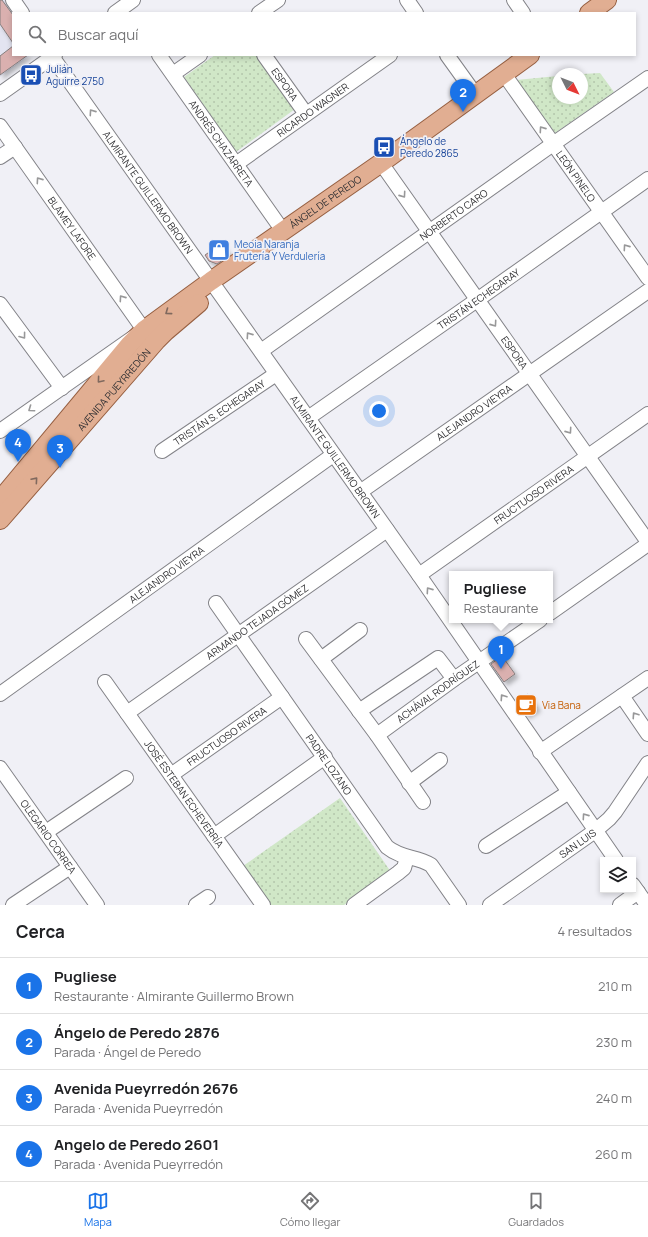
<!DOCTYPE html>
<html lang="es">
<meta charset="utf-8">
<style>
body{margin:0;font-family:Manrope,sans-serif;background:#f2f2f2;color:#202124}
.controls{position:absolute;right:12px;bottom:12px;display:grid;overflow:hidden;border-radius:0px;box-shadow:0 2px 6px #0003}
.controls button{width:36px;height:36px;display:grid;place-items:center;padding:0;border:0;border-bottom:1px solid #e0e0e0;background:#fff;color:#202124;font:20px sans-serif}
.compass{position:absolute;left:552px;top:68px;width:36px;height:36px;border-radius:50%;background:#fff;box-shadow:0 2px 6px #0003;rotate:132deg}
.you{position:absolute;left:379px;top:411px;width:14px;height:14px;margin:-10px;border:3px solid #fff;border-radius:50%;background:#1a73e8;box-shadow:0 0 0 6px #1a73e833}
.badge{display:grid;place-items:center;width:26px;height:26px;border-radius:50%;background:#1a73e8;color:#fff;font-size:13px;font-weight:700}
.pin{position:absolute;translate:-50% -33px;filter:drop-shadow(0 1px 2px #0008)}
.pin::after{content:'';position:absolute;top:21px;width:14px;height:12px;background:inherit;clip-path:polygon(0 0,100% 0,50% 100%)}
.popup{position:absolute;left:449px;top:571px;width:104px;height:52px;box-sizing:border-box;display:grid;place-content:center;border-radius:0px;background:#fff;filter:drop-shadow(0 1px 3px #0005);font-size:13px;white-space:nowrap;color:#757577}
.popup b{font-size:15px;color:#202124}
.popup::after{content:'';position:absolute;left:50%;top:100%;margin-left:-8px;border:8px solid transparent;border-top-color:#fff}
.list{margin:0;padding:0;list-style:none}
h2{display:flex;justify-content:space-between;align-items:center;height:52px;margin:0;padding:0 16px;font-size:17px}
h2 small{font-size:13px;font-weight:400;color:#757577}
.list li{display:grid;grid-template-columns:26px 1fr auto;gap:12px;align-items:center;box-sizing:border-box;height:56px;padding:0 16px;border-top:1px solid #e0e0e0}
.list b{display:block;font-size:15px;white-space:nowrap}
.list p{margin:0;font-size:13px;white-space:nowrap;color:#757577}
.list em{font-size:13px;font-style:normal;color:#757577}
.icon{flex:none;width:22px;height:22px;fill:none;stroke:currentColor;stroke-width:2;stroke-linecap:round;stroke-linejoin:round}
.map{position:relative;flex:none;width:648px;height:905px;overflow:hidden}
.search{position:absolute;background:#fff;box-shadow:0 2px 6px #0003;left:12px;right:12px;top:12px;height:44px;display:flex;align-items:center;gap:10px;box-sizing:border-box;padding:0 14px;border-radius:0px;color:#757577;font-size:15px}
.sheet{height:276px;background:#fff}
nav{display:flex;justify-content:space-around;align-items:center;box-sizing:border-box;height:56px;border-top:1px solid #e0e0e0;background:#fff;font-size:11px;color:#757577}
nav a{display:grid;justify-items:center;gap:2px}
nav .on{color:#1a73e8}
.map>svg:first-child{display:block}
.built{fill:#e3e4f1}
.park{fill:url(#park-dots)}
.building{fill:#dab0af;stroke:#857e7e;filter:url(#shadow)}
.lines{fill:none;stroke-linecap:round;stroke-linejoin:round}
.minor-casing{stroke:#838388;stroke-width:16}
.major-casing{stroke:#965f41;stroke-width:20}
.minor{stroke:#fff;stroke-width:14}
.major{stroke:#e1ae92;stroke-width:18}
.oneway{stroke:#989899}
.oneway2{stroke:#80695e}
.labels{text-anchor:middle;stroke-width:3.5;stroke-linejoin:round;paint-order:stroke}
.transit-label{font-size:10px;fill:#164399;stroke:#f0f0f6;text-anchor:start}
.street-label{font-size:10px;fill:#303033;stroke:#f0f0f6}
.shop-label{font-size:10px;fill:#366cbe;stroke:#f0f0f6;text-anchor:start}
.food-label{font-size:10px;fill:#c56008;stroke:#f0f0f6;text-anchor:start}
</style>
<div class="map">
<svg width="648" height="905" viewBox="0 0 648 905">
<defs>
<pattern id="park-dots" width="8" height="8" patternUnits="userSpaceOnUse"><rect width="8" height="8" fill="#d0e7c7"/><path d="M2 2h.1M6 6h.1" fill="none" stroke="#b3c6ab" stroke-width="1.8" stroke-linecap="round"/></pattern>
<filter id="shadow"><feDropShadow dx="3.5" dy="3.5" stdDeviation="2" flood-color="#0004"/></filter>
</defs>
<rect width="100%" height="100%" fill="#f0f0f6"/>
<path class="built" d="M 0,0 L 5,0 L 14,13 L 13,55 L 31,55 L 0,77 Z"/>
<path class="park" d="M 215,55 L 257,55 L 295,109 L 236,152 L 184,77 Z
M 600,73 L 614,92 L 555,133 L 516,80 L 558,76 L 558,98 L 582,98 L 582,74 Z
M 340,798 L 391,872 L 344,905 L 270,905 L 243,866 Z"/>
<path class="building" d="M 0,0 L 2,0 L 13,15 L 13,43 L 0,24 Z
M 13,46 L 13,55 L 28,55 L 0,75 L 0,56 Z
M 221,244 L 230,255 L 217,264 L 209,261 L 205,255 Z
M 502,656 L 515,674 L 504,682 L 491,664 Z
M 528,694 L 537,708 L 526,715 L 517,702 Z"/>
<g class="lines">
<g class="minor-casing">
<g id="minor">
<path d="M 13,0 L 22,13"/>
<path d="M 407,0 L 416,13"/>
<path d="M 514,0 L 523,13"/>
<path d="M 115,13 L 133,0"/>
<path d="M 259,13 L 278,0"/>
<path id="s1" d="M 51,55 L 419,575 L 616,860"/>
<path id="s2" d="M 159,55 L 283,231"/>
<path id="s3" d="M 264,55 L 306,114"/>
<path d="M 447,55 L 475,94"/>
<path d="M 173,74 L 200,55"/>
<path id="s4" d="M 504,74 L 648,278"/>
<path d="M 0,94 L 55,55"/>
<path id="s5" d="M 0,126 L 144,330 L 0,431"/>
<path d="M 0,157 L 15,147"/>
<path id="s6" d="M 381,163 L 648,542"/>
<path id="s7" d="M 236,164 L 390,55"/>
<path d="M 0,304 L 62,388"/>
<path id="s8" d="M 261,351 L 553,144 L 648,78"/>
<path id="s9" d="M 308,418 L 477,300 L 648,179"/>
<path id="s10" d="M 162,451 L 276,374"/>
<path id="s11" d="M 360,492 L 648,291"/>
<path id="s12" d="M 419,575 L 648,414"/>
<path id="s13" d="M 216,603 L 387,847 C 402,859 416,856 431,865 L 459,905"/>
<path d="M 550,613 L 648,544"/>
<path d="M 306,639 L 377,735 L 423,802"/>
<path d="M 321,659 L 360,630"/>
<path id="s14" d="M 105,682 L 263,905"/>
<path id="s15" d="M 0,694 L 333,455"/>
<path d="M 622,696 L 648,734"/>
<path d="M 359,711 L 438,658 L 454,679"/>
<path id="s16" d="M 127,713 L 387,530"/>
<path id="s17" d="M 377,735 L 454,679 L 540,620"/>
<path d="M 540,752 L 648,678"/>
<path id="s18" d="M 0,768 L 97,905"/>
<path id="s19" d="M 171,775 L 282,697"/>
<path d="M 409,783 L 440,760"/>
<path d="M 46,832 L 126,778"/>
<path d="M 214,836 L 325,757"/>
<path d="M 486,846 L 569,792"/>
<path d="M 633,885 L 647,905"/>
<path d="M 13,905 L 70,867"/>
<path d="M 196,905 L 208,897"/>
<path d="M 354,905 L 398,873 L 404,868 L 407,857"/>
<path id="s20" d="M 490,905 L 595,831 L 609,819 L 615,812 L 648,763"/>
<path d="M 620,905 L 638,892"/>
</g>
</g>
<g class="major-casing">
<g id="major">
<path d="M 589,13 L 607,0"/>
<path id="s21" d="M 0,500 L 130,344 L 144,330 L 211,281 L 381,163 L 530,55"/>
<path id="s22" d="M 0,520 L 156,341 L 166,331 L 199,303"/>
</g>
</g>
<use href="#minor" class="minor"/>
<use href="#major" class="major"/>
</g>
<defs><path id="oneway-chevron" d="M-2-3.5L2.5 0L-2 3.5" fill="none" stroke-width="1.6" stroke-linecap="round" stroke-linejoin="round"/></defs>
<g class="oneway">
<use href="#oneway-chevron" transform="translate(92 112) rotate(-125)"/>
<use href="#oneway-chevron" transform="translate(542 129) rotate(-125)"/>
<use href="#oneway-chevron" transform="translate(39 180) rotate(-125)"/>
<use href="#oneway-chevron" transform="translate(403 195) rotate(55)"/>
<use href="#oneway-chevron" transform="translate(626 247) rotate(-125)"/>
<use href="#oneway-chevron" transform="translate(122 298) rotate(-125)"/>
<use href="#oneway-chevron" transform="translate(494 324) rotate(55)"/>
<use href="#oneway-chevron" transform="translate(249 335) rotate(-125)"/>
<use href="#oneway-chevron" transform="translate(23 336) rotate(53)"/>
<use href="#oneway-chevron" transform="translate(31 409) rotate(145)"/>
<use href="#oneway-chevron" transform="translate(569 431) rotate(55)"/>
<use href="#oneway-chevron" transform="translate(429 590) rotate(-125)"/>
<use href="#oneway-chevron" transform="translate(503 697) rotate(-124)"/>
<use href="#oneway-chevron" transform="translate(635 715) rotate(-124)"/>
<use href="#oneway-chevron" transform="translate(585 816) rotate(-125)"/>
</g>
<g class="oneway2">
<use href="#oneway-chevron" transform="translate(168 312) rotate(144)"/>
<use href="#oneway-chevron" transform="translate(100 380) rotate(130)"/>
<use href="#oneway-chevron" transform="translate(35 480) rotate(-49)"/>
</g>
<defs>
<g id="bus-square" transform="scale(1.15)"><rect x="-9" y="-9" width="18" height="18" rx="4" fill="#1a4fb4" stroke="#f0f0f6"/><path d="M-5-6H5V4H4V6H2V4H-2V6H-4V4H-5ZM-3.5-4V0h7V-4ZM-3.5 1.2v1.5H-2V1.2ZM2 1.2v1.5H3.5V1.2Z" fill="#fff"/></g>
<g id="shop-square" transform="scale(1.15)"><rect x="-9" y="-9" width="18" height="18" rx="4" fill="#3f7fe0" stroke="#f0f0f6"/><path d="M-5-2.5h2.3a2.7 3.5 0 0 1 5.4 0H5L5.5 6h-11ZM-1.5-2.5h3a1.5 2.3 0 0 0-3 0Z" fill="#fff"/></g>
<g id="cafe-square" transform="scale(1.15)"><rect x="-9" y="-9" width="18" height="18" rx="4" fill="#e8710a" stroke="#f0f0f6"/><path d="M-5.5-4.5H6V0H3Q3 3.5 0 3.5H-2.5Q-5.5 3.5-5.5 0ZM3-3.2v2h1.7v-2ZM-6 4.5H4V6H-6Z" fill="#fff"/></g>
</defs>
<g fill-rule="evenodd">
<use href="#bus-square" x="31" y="75"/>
<use href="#bus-square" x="384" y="147"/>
<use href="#shop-square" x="219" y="250"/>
<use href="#cafe-square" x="526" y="705"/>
</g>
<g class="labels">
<g class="transit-label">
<text x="46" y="73">Julián<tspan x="46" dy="12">Aguirre 2750</tspan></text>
<text x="400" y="145">Ángelo de<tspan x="400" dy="12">Peredo 2865</tspan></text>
</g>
<g class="street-label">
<text dy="4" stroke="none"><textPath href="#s3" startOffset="36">ESPORA</textPath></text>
<text dy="4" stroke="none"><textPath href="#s7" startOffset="94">RICARDO WAGNER</textPath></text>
<text dy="4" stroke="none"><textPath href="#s2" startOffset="108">ANDRÉS CHAZARRETA</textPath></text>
<text dy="4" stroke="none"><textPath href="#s4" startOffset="125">LEÓN PINELO</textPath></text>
<text dy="4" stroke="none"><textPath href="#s1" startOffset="168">ALMIRANTE GUILLERMO BROWN</textPath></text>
<text dy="4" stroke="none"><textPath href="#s21" startOffset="445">ÁNGEL DE PEREDO</textPath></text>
<text dy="4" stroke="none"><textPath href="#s8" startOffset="236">NORBERTO CARO</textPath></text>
<text dy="4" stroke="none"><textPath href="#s5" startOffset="125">BLAMEY LAFORE</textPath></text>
<text dy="4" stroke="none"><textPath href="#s9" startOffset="208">TRISTÁN ECHEGARAY</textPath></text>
<text dy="4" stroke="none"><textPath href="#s6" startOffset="232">ESPORA</textPath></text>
<text dy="4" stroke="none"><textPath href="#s22" startOffset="173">AVENIDA PUEYRREDÓN</textPath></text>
<text dy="4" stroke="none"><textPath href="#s11" startOffset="139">ALEJANDRO VIEYRA</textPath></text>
<text dy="4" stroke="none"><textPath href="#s10" startOffset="69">TRISTÁN S. ECHEGARAY</textPath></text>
<text dy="4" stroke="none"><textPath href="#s1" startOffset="492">ALMIRANTE GUILLERMO BROWN</textPath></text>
<text dy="4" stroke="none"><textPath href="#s12" startOffset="140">FRUCTUOSO RIVERA</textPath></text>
<text dy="4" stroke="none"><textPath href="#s15" startOffset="205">ALEJANDRO VIEYRA</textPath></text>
<text dy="4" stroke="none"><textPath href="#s16" startOffset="159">ARMANDO TEJADA GÓMEZ</textPath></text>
<text dy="4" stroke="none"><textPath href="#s17" startOffset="75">ACHÁVAL RODRÍGUEZ</textPath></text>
<text dy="4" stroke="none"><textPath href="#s19" startOffset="68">FRUCTUOSO RIVERA</textPath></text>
<text dy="4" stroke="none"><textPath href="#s13" startOffset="197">PADRE LOZANO</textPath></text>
<text dy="4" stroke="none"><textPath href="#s14" startOffset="137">JOSÉ ESTEBAN ECHEVERRÍA</textPath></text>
<text dy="4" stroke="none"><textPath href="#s18" startOffset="84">OLEGARIO CORREA</textPath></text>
<text dy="4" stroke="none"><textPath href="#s20" startOffset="107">SAN LUIS</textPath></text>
</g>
<g class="shop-label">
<text x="234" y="248">Meoia Naranja<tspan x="234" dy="12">Frutería Y Verdulería</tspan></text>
</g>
<g class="food-label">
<text x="542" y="709">Via Bana</text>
</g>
</g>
</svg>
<div class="controls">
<button><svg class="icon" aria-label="layers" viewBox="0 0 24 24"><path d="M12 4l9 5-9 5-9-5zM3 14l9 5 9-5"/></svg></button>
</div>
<svg class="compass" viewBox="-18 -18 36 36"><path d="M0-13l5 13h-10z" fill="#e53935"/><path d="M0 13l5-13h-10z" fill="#757577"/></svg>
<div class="you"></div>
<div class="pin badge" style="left:501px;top:669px">1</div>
<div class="popup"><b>Pugliese</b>Restaurante</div>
<div class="pin badge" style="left:463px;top:112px">2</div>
<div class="pin badge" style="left:60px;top:468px">3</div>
<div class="pin badge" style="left:18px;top:462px">4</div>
<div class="search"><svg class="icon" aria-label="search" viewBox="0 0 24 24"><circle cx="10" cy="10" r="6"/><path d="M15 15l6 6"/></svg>Buscar aquí</div>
</div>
<section class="sheet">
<h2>Cerca<small>4 resultados</small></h2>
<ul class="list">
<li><span class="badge">1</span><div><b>Pugliese</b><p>Restaurante · Almirante Guillermo Brown</p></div><em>210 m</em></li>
<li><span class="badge">2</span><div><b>Ángelo de Peredo 2876</b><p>Parada · Ángel de Peredo</p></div><em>230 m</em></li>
<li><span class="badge">3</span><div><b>Avenida Pueyrredón 2676</b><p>Parada · Avenida Pueyrredón</p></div><em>240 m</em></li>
<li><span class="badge">4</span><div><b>Angelo de Peredo 2601</b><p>Parada · Avenida Pueyrredón</p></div><em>260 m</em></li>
</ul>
</section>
<nav>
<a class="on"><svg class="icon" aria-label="map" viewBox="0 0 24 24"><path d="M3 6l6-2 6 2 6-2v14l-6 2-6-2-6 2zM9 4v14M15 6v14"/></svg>Mapa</a>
<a><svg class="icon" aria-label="directions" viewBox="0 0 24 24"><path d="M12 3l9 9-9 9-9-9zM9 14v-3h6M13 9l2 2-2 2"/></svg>Cómo llegar</a>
<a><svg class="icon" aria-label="saved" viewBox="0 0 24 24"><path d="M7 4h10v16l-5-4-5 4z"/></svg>Guardados</a>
</nav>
